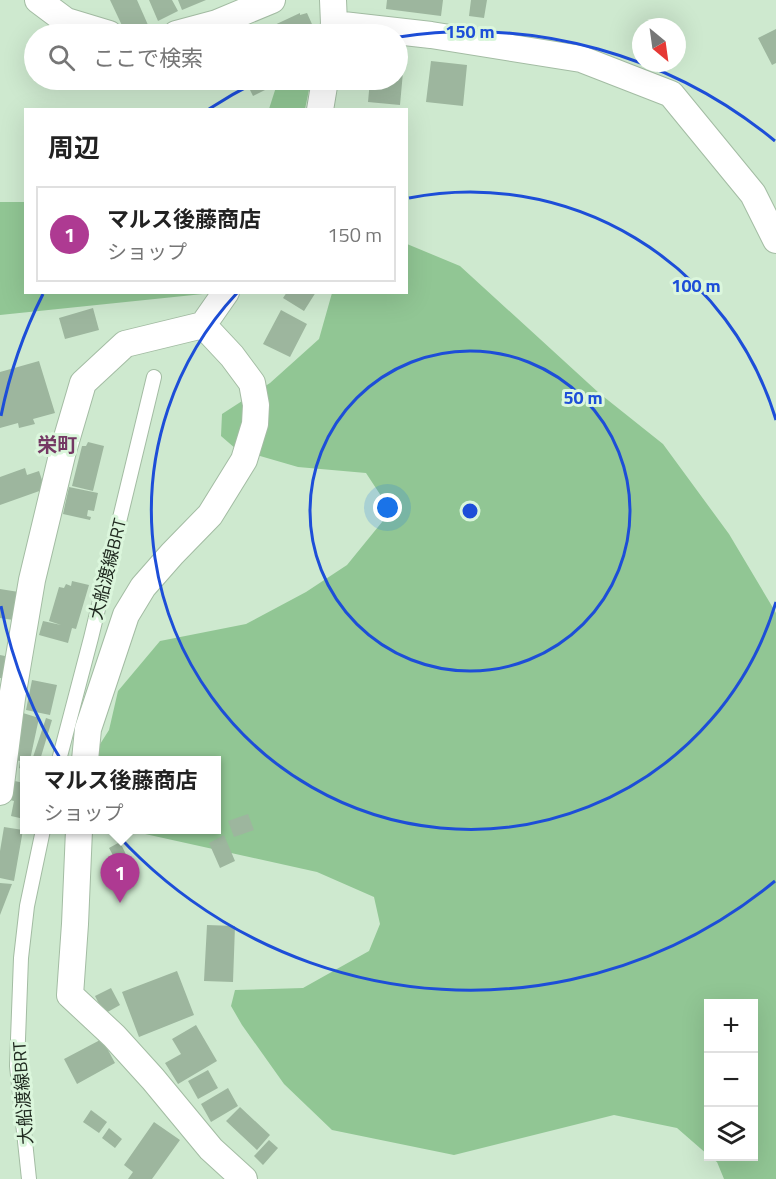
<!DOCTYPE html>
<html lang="ja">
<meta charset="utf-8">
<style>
body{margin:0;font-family:"Titillium Web","Noto Sans JP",sans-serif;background:#f2f2f2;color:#222}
.controls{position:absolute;right:18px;bottom:18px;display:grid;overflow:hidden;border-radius:0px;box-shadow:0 6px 24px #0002}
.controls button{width:54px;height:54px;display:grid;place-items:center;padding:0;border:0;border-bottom:2px solid #e0e0e0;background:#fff;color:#222;font:30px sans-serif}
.compass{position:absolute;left:632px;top:18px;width:54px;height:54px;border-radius:50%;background:#fff;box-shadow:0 6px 24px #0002;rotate:151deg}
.you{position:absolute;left:388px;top:508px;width:21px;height:21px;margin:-15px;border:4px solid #fff;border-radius:50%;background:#1a73e8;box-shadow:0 0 0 9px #1a73e833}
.badge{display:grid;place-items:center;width:39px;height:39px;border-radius:50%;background:#ae3a92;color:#fff;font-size:20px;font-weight:700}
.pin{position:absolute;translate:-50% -50px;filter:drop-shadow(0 2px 3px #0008)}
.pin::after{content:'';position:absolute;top:32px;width:21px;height:18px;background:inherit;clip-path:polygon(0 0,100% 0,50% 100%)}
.popup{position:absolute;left:20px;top:756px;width:201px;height:78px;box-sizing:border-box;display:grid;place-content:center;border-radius:0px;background:#fff;filter:drop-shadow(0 2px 4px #0005);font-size:20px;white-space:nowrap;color:#767676}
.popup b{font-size:22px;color:#222}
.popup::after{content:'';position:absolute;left:50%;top:100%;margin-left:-12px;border:12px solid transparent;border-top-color:#fff}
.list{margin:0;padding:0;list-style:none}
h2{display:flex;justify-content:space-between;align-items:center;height:78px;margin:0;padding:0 24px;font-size:26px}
h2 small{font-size:20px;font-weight:400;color:#767676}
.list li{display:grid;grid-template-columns:39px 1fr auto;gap:18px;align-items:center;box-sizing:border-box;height:96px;margin:0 12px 12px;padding:0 12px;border:2px solid #e0e0e0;border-radius:0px}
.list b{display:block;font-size:22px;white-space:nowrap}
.list p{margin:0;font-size:20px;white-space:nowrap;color:#767676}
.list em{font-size:20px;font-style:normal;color:#767676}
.icon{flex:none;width:33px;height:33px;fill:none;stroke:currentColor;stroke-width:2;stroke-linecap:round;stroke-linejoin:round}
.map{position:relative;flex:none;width:776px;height:1179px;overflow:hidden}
.search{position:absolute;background:#fff;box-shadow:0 6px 24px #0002;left:24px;top:24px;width:384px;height:66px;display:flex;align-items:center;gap:15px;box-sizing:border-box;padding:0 21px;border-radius:33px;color:#767676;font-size:22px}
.panel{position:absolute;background:#fff;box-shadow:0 6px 24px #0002;left:24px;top:108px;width:384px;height:186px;border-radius:0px}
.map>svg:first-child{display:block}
.green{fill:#91c694}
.building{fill:#9db69e}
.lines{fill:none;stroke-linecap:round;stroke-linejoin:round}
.service-casing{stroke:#a3bca3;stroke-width:16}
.minor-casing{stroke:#a3bca3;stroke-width:28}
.service{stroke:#fff;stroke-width:14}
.minor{stroke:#fff;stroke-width:26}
.ring{fill:none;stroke:#1d4ed8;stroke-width:3}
.labels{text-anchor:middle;stroke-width:6;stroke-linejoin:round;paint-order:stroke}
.street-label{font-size:18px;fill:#1e281e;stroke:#dbf6dc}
.neighbourhood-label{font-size:20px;font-weight:bold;fill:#743964;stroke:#dbf6dc}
.centre{fill:#1d4ed8;stroke:#dbf6dc;stroke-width:3}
.ring-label{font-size:18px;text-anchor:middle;font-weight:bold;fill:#1d4ed8;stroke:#dbf6dc;stroke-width:6;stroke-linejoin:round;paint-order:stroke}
</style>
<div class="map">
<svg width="776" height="1179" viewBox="0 0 776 1179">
<rect width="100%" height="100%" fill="#cee9cf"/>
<path class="green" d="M 281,80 L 311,80 L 305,109 L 269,109 L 277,84 Z
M 0,202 L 25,202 L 26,292 L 204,293 L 203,294 L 0,315 Z
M 407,244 L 460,266 L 599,393 L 663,444 L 729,534 L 776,613 L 776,1179 L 724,1179 L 717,1162 L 710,1157 L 754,1156 L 754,1004 L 708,1004 L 708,1155 L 677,1128 L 614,1115 L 454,1155 L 332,1130 L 284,1084 L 242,1025 L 231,1006 L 235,990 L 303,988 L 369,951 L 380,924 L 374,897 L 317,872 L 127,830 L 216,830 L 216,760 L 90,760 L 109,730 L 118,691 L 160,641 L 246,624 L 306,592 L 347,565 L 391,511 L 366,473 L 298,467 L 236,449 L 221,436 L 222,414 L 270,383 L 319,339 L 332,293 L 406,292 Z"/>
<path class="building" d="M 110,0 L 137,0 L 148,25 L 126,34 Z
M 149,0 L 172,0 L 178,11 L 158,21 Z
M 178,0 L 206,0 L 182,10 Z
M 387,0 L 443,0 L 441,16 L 386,9 Z
M 471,0 L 487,0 L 484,18 L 469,16 Z
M 300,13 L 300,15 L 307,13 L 316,33 L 313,34 L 271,34 L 268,28 Z
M 776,29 L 776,63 L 772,65 L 758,38 Z
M 398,60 L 404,61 L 400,105 L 368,102 L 370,80 L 398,80 Z
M 431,61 L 467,65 L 463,106 L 426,102 Z
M 245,80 L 262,80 L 267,89 L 253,96 Z
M 287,292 L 316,292 L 304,311 L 283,298 Z
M 93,308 L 99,330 L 65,339 L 59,318 Z
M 281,310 L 307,324 L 290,357 L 263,344 Z
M 39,361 L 55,413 L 33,419 L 35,424 L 19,428 L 18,423 L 0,428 L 0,372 Z
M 88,442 L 104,446 L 93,491 L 72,486 L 82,446 L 86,446 Z
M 25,468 L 27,475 L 39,471 L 45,489 L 0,505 L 0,477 Z
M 69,487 L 98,493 L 94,511 L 88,510 L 87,516 L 91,517 L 90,520 L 63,514 Z
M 72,581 L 89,585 L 76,629 L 72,628 L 68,643 L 39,635 L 43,621 L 61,625 L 49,621 L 59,587 L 64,588 L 66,584 L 71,586 Z
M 0,589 L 25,593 L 20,621 L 0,618 Z
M 0,655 L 10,657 L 7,679 L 0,678 Z
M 32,680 L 57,685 L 50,715 L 26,710 Z
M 23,713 L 39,718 L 30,760 L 24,760 L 24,770 L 19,768 L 20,761 L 11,759 Z
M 46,718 L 52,720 L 40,760 L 32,760 Z
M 10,780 L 24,783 L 24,819 L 11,816 L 14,801 L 10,800 L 13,788 Z
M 248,814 L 254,830 L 234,837 L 228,821 Z
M 4,827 L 23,830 L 14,881 L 0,878 L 0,851 Z
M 224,835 L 235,861 L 220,868 L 209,843 Z
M 120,842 L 132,867 L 122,872 L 109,848 Z
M 0,883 L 12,884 L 0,915 Z
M 207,925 L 235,926 L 233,982 L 204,981 Z
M 177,971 L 194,1015 L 139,1037 L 122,992 Z
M 111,988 L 120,1005 L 104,1014 L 95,996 Z
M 196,1025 L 217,1061 L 178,1084 L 165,1063 L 181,1054 L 172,1039 Z
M 102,1039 L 115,1063 L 77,1084 L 64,1059 Z
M 208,1070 L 218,1088 L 198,1099 L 188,1081 Z
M 228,1088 L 238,1106 L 211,1122 L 201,1104 Z
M 240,1107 L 270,1135 L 257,1150 L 226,1121 Z
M 91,1110 L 107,1122 L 99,1133 L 83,1122 Z
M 154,1122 L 180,1140 L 152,1179 L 128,1179 L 133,1172 L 124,1165 Z
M 109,1128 L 122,1139 L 115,1148 L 102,1138 Z
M 269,1140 L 278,1148 L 263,1165 L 254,1156 Z"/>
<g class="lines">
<g class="service-casing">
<path id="service" d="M 59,760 L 91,638 L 154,377
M 29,1179 L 17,1066 L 21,958 L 27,906 L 43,830"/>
</g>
<g class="minor-casing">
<path id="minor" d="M 38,0 L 66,21 L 109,34
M 334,24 L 431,35 L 581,59 L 671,94 L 753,194 L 776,240
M 176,34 L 217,23 L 272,0
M 332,34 L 334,24 L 333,0
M 320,110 L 325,80
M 85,760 L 88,729 L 126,615 L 143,587 L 172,554 L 210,515 L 244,460 L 255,424 L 256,405 L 252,383 L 232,356 L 203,325
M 0,792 L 12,698 L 32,580 L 63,451 L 83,383 L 125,344 L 203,325 L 226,292
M 79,830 L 75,924 L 70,995 L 114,1036 L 153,1079 L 211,1149 L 244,1179"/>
</g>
<use href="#service" class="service"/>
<use href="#minor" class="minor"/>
</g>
<g class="ring">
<circle cx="470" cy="511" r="160"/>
<path d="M776 602A319 319 0 1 1 237 293M409 198A319 319 0 0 1 776 420"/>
<path d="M775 881A479 479 0 0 1 1 606M1 416A479 479 0 0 1 43 294M209 109A479 479 0 0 1 260 80M399 37A479 479 0 0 1 775 141"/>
</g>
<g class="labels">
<g class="street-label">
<text transform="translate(108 569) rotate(-76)" y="6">大船渡線BRT</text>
<text transform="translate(23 1093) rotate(-94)" y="6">大船渡線BRT</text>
</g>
<g class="neighbourhood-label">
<text x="57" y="452">栄町</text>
</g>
</g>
<circle cx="470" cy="511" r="9" class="centre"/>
<g class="ring-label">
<text x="470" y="38">150 m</text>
<text x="696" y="292">100 m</text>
<text x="583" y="404">50 m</text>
</g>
</svg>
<div class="controls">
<button>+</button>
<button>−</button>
<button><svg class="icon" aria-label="layers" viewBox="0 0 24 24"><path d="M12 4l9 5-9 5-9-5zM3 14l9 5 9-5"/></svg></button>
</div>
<svg class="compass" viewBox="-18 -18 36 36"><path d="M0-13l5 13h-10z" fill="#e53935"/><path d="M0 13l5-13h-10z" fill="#767676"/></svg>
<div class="you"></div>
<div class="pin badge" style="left:120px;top:903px">1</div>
<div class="popup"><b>マルス後藤商店</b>ショップ</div>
<div class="search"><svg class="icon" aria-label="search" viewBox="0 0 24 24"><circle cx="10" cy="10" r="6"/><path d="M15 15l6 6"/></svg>ここで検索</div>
<section class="panel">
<h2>周辺<small></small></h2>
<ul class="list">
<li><span class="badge">1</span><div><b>マルス後藤商店</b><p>ショップ</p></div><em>150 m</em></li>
</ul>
</section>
</div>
